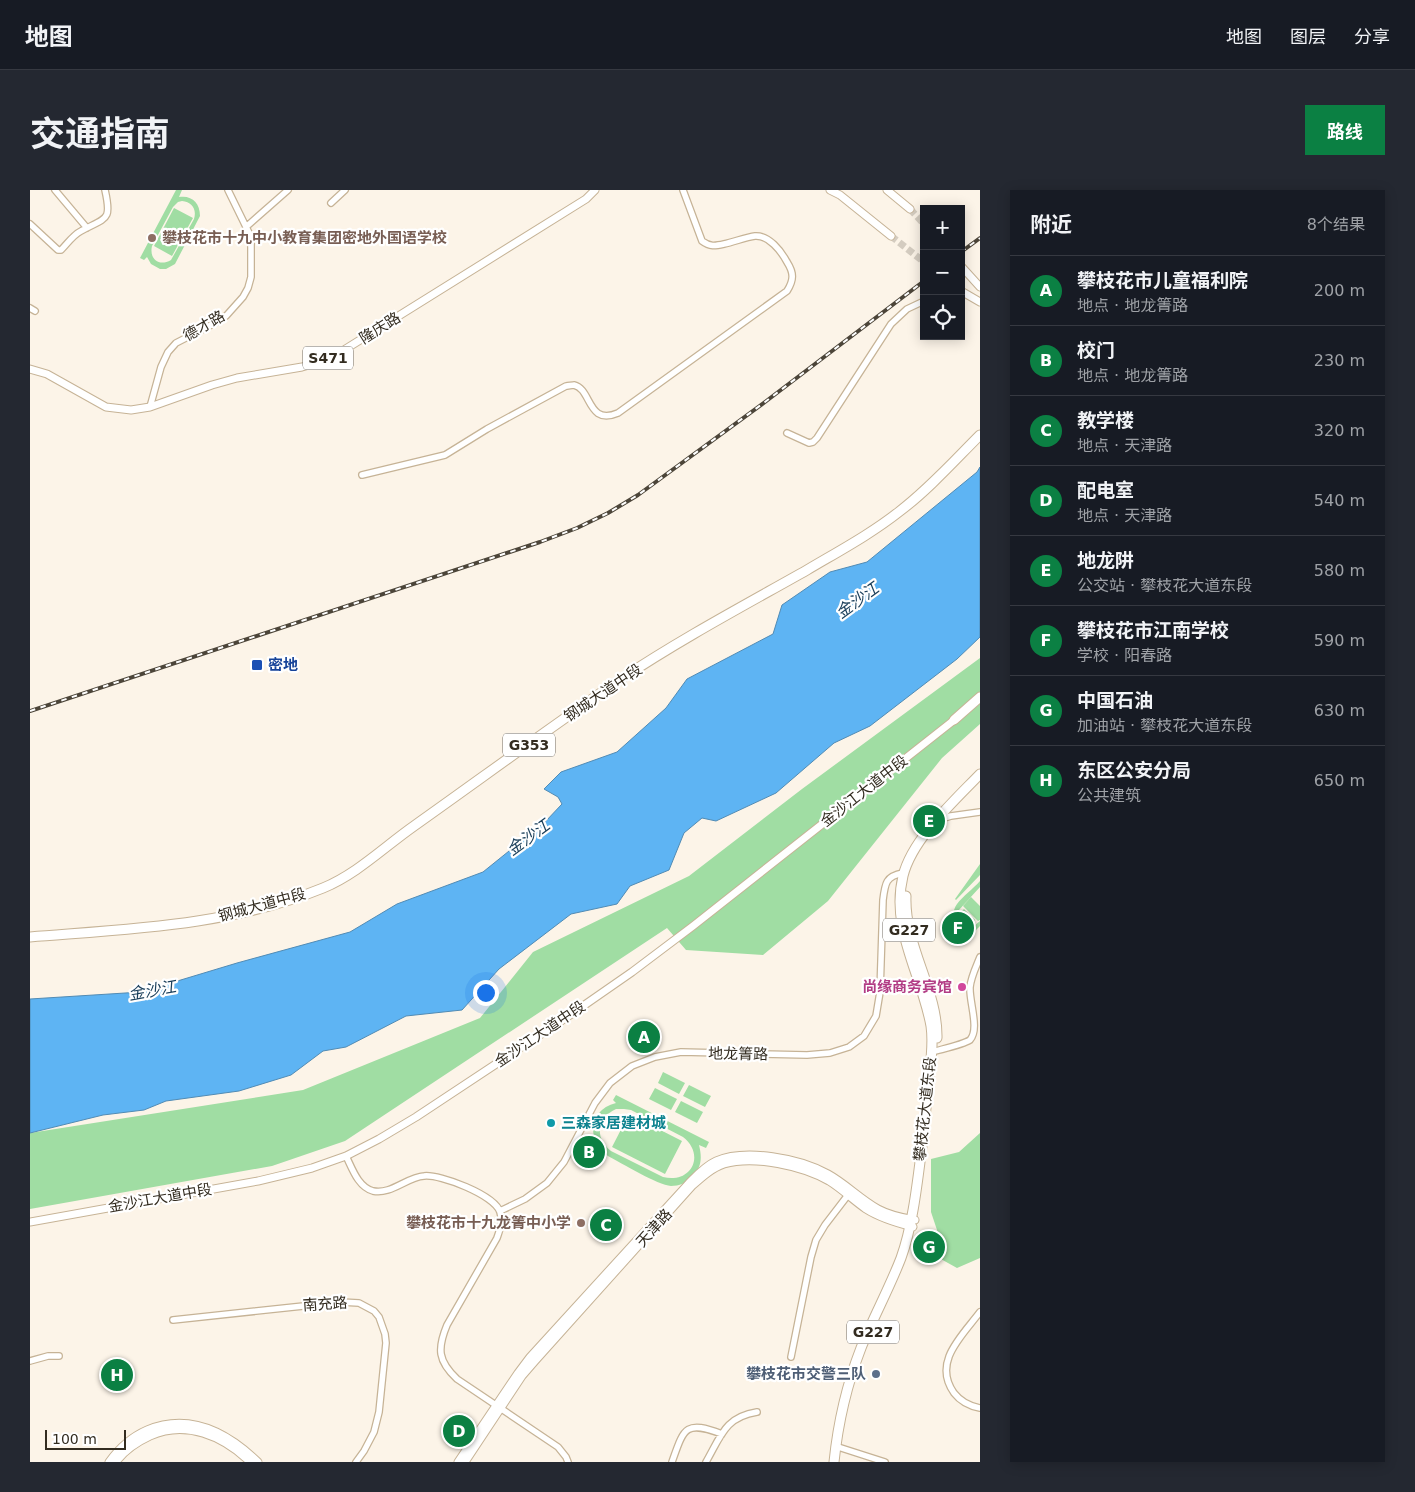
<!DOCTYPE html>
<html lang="zh">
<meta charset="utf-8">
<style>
body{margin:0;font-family:"DejaVu Sans","Noto Sans SC",sans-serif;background:#242831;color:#f1f3f6}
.controls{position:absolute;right:15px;top:15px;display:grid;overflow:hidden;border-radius:0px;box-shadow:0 2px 12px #0003}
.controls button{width:45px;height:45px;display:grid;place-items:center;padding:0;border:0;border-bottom:1px solid #363941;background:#171b24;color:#f1f3f6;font:25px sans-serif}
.scale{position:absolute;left:15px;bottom:12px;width:81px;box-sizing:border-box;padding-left:5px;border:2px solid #332c20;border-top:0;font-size:14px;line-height:18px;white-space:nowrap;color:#332c20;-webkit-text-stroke:4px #fff;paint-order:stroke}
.you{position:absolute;left:455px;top:802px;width:18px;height:18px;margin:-12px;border:4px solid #fff;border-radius:50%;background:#1a73e8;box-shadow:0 0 0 8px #1a73e833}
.badge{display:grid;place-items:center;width:32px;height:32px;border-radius:50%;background:#0b8043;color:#fff;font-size:16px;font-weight:700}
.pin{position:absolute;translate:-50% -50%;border:2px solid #fff;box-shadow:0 1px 5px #0006}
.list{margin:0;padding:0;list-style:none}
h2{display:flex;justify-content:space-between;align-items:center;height:65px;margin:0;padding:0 20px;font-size:21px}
h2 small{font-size:16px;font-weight:400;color:#9ea1a6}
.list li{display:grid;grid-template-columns:32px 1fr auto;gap:15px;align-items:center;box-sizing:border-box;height:70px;padding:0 20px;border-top:1px solid #363941}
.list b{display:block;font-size:19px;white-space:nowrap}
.list p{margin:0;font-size:16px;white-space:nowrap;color:#9ea1a6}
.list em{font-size:16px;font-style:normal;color:#9ea1a6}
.icon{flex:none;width:28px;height:28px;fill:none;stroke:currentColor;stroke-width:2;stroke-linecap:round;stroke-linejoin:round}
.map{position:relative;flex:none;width:950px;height:1272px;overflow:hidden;border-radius:0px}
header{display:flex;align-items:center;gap:30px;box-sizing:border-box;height:70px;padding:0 25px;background:#171b24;border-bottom:1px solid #363941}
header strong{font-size:24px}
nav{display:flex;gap:28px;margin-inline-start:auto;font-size:18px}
.intro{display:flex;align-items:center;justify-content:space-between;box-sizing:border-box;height:120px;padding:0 30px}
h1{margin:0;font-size:35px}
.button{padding:12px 22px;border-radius:0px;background:#0b8043;color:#fff;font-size:18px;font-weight:700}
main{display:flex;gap:30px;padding:0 30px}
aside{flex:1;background:#171b24;border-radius:0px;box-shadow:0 2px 12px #0003}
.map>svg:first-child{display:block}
.green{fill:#a0dda3;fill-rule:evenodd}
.water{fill:#5eb4f3;stroke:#518bb4}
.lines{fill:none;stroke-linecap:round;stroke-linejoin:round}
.major-tunnel{stroke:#d4ccc0;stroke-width:7;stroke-dasharray:7 3.5;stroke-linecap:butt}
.minor-casing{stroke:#c6b396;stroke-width:8}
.major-casing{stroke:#c6b396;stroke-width:9}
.highway-casing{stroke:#c6b396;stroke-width:11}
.minor{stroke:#fff;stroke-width:5.5}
.major{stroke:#fff;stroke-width:7}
.highway{stroke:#fff;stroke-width:9}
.rail-casing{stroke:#4c4539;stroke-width:4}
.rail{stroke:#fff;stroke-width:2;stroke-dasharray:5.5;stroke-linecap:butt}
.education-dot{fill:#8d6e63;stroke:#fff;stroke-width:2}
.transit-dot{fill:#1a4fb4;stroke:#fff;stroke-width:2}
.hotel-dot{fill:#d1479c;stroke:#fff;stroke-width:2}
.culture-dot{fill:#0f9aa8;stroke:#fff;stroke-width:2}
.service-dot{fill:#5c6f8a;stroke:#fff;stroke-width:2}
.labels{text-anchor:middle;stroke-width:4.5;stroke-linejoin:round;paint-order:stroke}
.shield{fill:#fff;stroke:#706b63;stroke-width:1}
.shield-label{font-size:14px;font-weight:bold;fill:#332c20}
.education-label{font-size:15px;font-weight:bold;fill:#785e54;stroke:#fff;text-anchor:start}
.street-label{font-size:15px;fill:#332c20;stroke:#fff}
.transit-label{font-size:15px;font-weight:bold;fill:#164399;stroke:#fff;text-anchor:start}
.hotel-label{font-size:15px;font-weight:bold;fill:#b23c85;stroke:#fff;text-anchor:end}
.culture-label{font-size:15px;font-weight:bold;fill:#0d838f;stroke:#fff;text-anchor:start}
.service-label{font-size:15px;font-weight:bold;fill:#4e5e75;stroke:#fff;text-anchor:end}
.water-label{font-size:16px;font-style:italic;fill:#1d415c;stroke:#fff}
</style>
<header>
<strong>地图</strong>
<nav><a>地图</a><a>图层</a><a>分享</a></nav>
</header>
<div class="intro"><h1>交通指南</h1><a class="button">路线</a></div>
<main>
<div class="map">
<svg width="950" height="1272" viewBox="0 0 950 1272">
<rect width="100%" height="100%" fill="#fcf4e8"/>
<path class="green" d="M 146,0 L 152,0 L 149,7 C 162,5 170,13 170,26 L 145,74 L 136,79 L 130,79 L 121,74 L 117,67 L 114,70 L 110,68 ZM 152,11 C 162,12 167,19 164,29 L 141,70 C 129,77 119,69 122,56 L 143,17 L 148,12 Z
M 144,18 L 163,28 L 142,66 L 124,56 Z
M 950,468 L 950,534 L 912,568 L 798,711 L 733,765 L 656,760 L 637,738 L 315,951 L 242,976 L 0,1019 L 0,943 L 273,900 L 450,828 L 503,762 L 659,686 L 772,599 Z
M 950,674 L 950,685 L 926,710 L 925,709 Z
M 950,691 L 950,697 L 928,721 L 928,725 L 934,719 L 945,730 L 939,737 L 944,736 L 950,731 L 950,736 L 938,748 L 936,745 L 940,741 C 928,738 918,727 927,714 C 933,706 943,699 950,691 Z
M 941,707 L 950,716 L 950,730 L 948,731 L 933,716 Z
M 633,882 L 655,893 L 649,904 L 628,893 Z
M 659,895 L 681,906 L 675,917 L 653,906 Z
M 625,898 L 647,909 L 641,920 L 619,909 Z
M 586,905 L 679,952 L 676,958 L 669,955 C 672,967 672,978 662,987 C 657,993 649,996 641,996 C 628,995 591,973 578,966 C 556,950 558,920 586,913 L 583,910 ZM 586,919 L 594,919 L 601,920 L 653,947 C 676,965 661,994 633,987 L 581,961 C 564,948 567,928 586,919 Z
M 651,911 L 673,922 L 667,933 L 645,922 Z
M 599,924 L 652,951 L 635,984 L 582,957 Z
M 950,943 L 950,1068 L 927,1078 L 909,1068 L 912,1055 L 901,1022 L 901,969 L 929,962 Z"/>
<path class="water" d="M 950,277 L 950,447 L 927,469 L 840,536 L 804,553 L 746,603 L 686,631 L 672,628 L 654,643 L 639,680 L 600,696 L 587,714 L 541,724 L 469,779 L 432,820 L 376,826 L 316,857 L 293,861 L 261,885 L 209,901 L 136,911 L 114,920 L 73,925 L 0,943 L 0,809 L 111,802 L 207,773 L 320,742 L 367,714 L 453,682 L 515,632 L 532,614 L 528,607 L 514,599 L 531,582 L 587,562 L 636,518 L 657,489 L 743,444 L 752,415 L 800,382 L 837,372 L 947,282 Z"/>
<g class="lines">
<path class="major-tunnel" d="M 880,19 L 894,34
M 861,46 L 894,72"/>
<g class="minor-casing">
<path id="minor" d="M 25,0 L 57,38
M 301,13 L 315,0
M 0,34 L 28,60 L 31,60 C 37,54 43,45 51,41 C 77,27 82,31 75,0
M 216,37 L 258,0
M 0,118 L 5,121
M 120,217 L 131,177 L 138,162 L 146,153 L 187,132 L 196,126 L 213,107 L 218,98 L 221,87 L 221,47 L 198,0
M 757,243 L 779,253 L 783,252 L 787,248 L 861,134 L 877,119 L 894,111
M 332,285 L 415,265 L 457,239 L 536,196 C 537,196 543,195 544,195 C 562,199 557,236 588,223 L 757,101 C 764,90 764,83 757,72 C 751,61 739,45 725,46 C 716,47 704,52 694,54 C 685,56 680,57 672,51 L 653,0
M 908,630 L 921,626 L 950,622
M 902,862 C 912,859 932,855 940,850 C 950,839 939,812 940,797 C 941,787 946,777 950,767
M 316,966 C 322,978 328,997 343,1001 C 361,1005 377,987 394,986 C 410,984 465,1005 470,1022 C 473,1032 470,1039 467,1048 L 417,1135 C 407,1159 408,1171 427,1189 L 528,1257 L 536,1267 L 538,1272
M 470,1021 L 495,1009 L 517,993 L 534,972 L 565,913 L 580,893 L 602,876 L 625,867 L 651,862 L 777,865 L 800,863 L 819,857 L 834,846 L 846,826 L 850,802 L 853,710 C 855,693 856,686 873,683
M 950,1122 C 932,1146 902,1172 924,1203 C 931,1212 939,1216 950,1218
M 143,1130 L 311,1112 L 329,1113 L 344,1121 L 349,1127 L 355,1144 L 356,1153 L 349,1222 L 344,1242 L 334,1261 L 326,1272
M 761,1167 L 781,1067 L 786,1050 L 795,1035 L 818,1005
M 0,1171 L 18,1166 L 29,1166
M 805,1256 L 855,1272
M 642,1272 C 654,1238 655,1230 692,1244
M 676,1272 C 691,1246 695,1227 727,1222"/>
</g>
<g class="major-casing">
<path id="major" d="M 800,0 L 810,5 L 861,46
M 857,0 L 880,19
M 931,76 L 950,97
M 931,101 L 950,112
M 0,179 L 17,184 L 76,217 L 101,220 L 120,217 L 182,195 L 207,188 L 272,177 L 293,171 L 314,160 L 556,9 L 565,0
M 0,1032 L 228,991 L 282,978 L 316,966 L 349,949 L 386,927 L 543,823 L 602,782 L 663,736 L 928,527
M 79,1272 C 89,1258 101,1247 117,1240 C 160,1222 197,1242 228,1272
M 86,1272 C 95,1260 107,1252 120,1246 C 156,1230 193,1246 220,1272
M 428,1272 L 488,1183 L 500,1167 L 659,993 C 667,985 675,976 686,971 C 715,958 770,968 798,984 C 816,994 830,1009 848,1019 C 859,1025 873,1028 885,1030
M 435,1272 L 492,1186 L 505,1171 L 662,996 C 672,987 682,978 694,974 C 724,965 773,976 799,991 C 812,999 823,1010 836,1019 C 850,1028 867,1033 883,1037"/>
</g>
<g class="highway-casing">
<path id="highway" d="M 924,530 L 950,507
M 876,706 C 874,756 908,800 907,848
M 0,747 C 98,739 200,736 293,698 C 327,684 354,657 384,636 C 453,587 521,537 591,489 C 651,449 715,415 777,380 C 809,361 841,344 870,321 C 899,299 924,271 950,245
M 804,1272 C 808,1233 817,1194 831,1158 C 843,1128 859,1099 871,1068 C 882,1038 887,996 891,964 C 894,942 896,919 898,896 C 900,877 904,856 901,836 C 892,785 860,739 873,686 C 882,649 924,611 950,584"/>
</g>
<use href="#minor" class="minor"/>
<use href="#major" class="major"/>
<use href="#highway" class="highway"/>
<g class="rail-casing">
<path id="rail" d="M 931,62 L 950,48
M 0,521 L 510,352 L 547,338 L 578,323 L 608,305 L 735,212 L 894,91"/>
</g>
<use href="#rail" class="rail"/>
</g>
<g class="education-dot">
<circle cx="122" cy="48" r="5"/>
<circle cx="551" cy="1033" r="5"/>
</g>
<rect class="transit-dot" x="221" y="469" width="12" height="12" rx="2.5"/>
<circle class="hotel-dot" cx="932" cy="797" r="5"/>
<circle class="culture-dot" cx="521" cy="933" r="5"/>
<circle class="service-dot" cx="846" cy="1184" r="5"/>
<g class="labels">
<g class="shield">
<rect x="273" y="156.5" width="50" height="23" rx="4"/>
<rect x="473" y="543.5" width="52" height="23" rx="4"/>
<rect x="853" y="728.5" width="52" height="23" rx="4"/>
<rect x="817" y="1130.5" width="52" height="23" rx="4"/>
</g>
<g class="shield-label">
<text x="298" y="173">S471</text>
<text x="499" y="560">G353</text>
<text x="879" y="745">G227</text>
<text x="843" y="1147">G227</text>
</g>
<g class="education-label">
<text x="132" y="53">攀枝花市十九中小教育集团密地外国语学校</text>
<text x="541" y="1038" text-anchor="end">攀枝花市十九龙箐中小学</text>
</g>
<g class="street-label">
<text transform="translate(174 136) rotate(-30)" y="5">德才路</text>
<text transform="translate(350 138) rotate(-32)" y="5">隆庆路</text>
<text transform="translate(573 503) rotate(-34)" y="5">钢城大道中段</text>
<text transform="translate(834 601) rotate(-38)" y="5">金沙江大道中段</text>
<text transform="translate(232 715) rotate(-15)" y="5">钢城大道中段</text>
<text transform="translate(510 844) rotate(-34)" y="5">金沙江大道中段</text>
<text transform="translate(708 864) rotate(1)" y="5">地龙箐路</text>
<text transform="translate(895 919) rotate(-84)" y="5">攀枝花大道东段</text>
<text transform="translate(130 1008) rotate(-10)" y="5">金沙江大道中段</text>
<text transform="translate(624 1038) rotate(-48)" y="5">天津路</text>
<text transform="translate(295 1114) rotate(-4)" y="5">南充路</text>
</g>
<g class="transit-label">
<text x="238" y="480">密地</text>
</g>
<g class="hotel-label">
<text x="922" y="802">尚缘商务宾馆</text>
</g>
<g class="culture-label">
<text x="531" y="938">三森家居建材城</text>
</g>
<g class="service-label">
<text x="836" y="1189">攀枝花市交警三队</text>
</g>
<g class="water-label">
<text transform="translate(827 410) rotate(-36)" y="6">金沙江</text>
<text transform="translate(498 647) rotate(-36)" y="6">金沙江</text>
<text transform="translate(122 800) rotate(-10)" y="6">金沙江</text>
</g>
</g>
</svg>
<div class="controls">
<button>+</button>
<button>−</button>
<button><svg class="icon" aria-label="locate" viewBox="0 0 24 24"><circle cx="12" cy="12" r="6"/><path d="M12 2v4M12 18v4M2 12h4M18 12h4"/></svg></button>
</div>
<div class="scale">100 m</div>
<div class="you"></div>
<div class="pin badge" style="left:614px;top:847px">A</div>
<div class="pin badge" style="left:559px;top:962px">B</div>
<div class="pin badge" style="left:576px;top:1035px">C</div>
<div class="pin badge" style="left:429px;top:1241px">D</div>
<div class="pin badge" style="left:899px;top:631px">E</div>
<div class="pin badge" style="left:928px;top:738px">F</div>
<div class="pin badge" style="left:899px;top:1057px">G</div>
<div class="pin badge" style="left:87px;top:1185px">H</div>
</div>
<aside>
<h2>附近<small>8个结果</small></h2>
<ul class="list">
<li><span class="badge">A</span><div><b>攀枝花市儿童福利院</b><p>地点 · 地龙箐路</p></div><em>200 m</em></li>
<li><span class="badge">B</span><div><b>校门</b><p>地点 · 地龙箐路</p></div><em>230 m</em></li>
<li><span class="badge">C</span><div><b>教学楼</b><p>地点 · 天津路</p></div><em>320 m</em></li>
<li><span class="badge">D</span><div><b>配电室</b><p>地点 · 天津路</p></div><em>540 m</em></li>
<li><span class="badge">E</span><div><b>地龙阱</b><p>公交站 · 攀枝花大道东段</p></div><em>580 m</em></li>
<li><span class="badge">F</span><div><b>攀枝花市江南学校</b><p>学校 · 阳春路</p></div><em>590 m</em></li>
<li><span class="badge">G</span><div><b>中国石油</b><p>加油站 · 攀枝花大道东段</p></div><em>630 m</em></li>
<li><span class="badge">H</span><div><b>东区公安分局</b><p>公共建筑</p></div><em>650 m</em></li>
</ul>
</aside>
</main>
